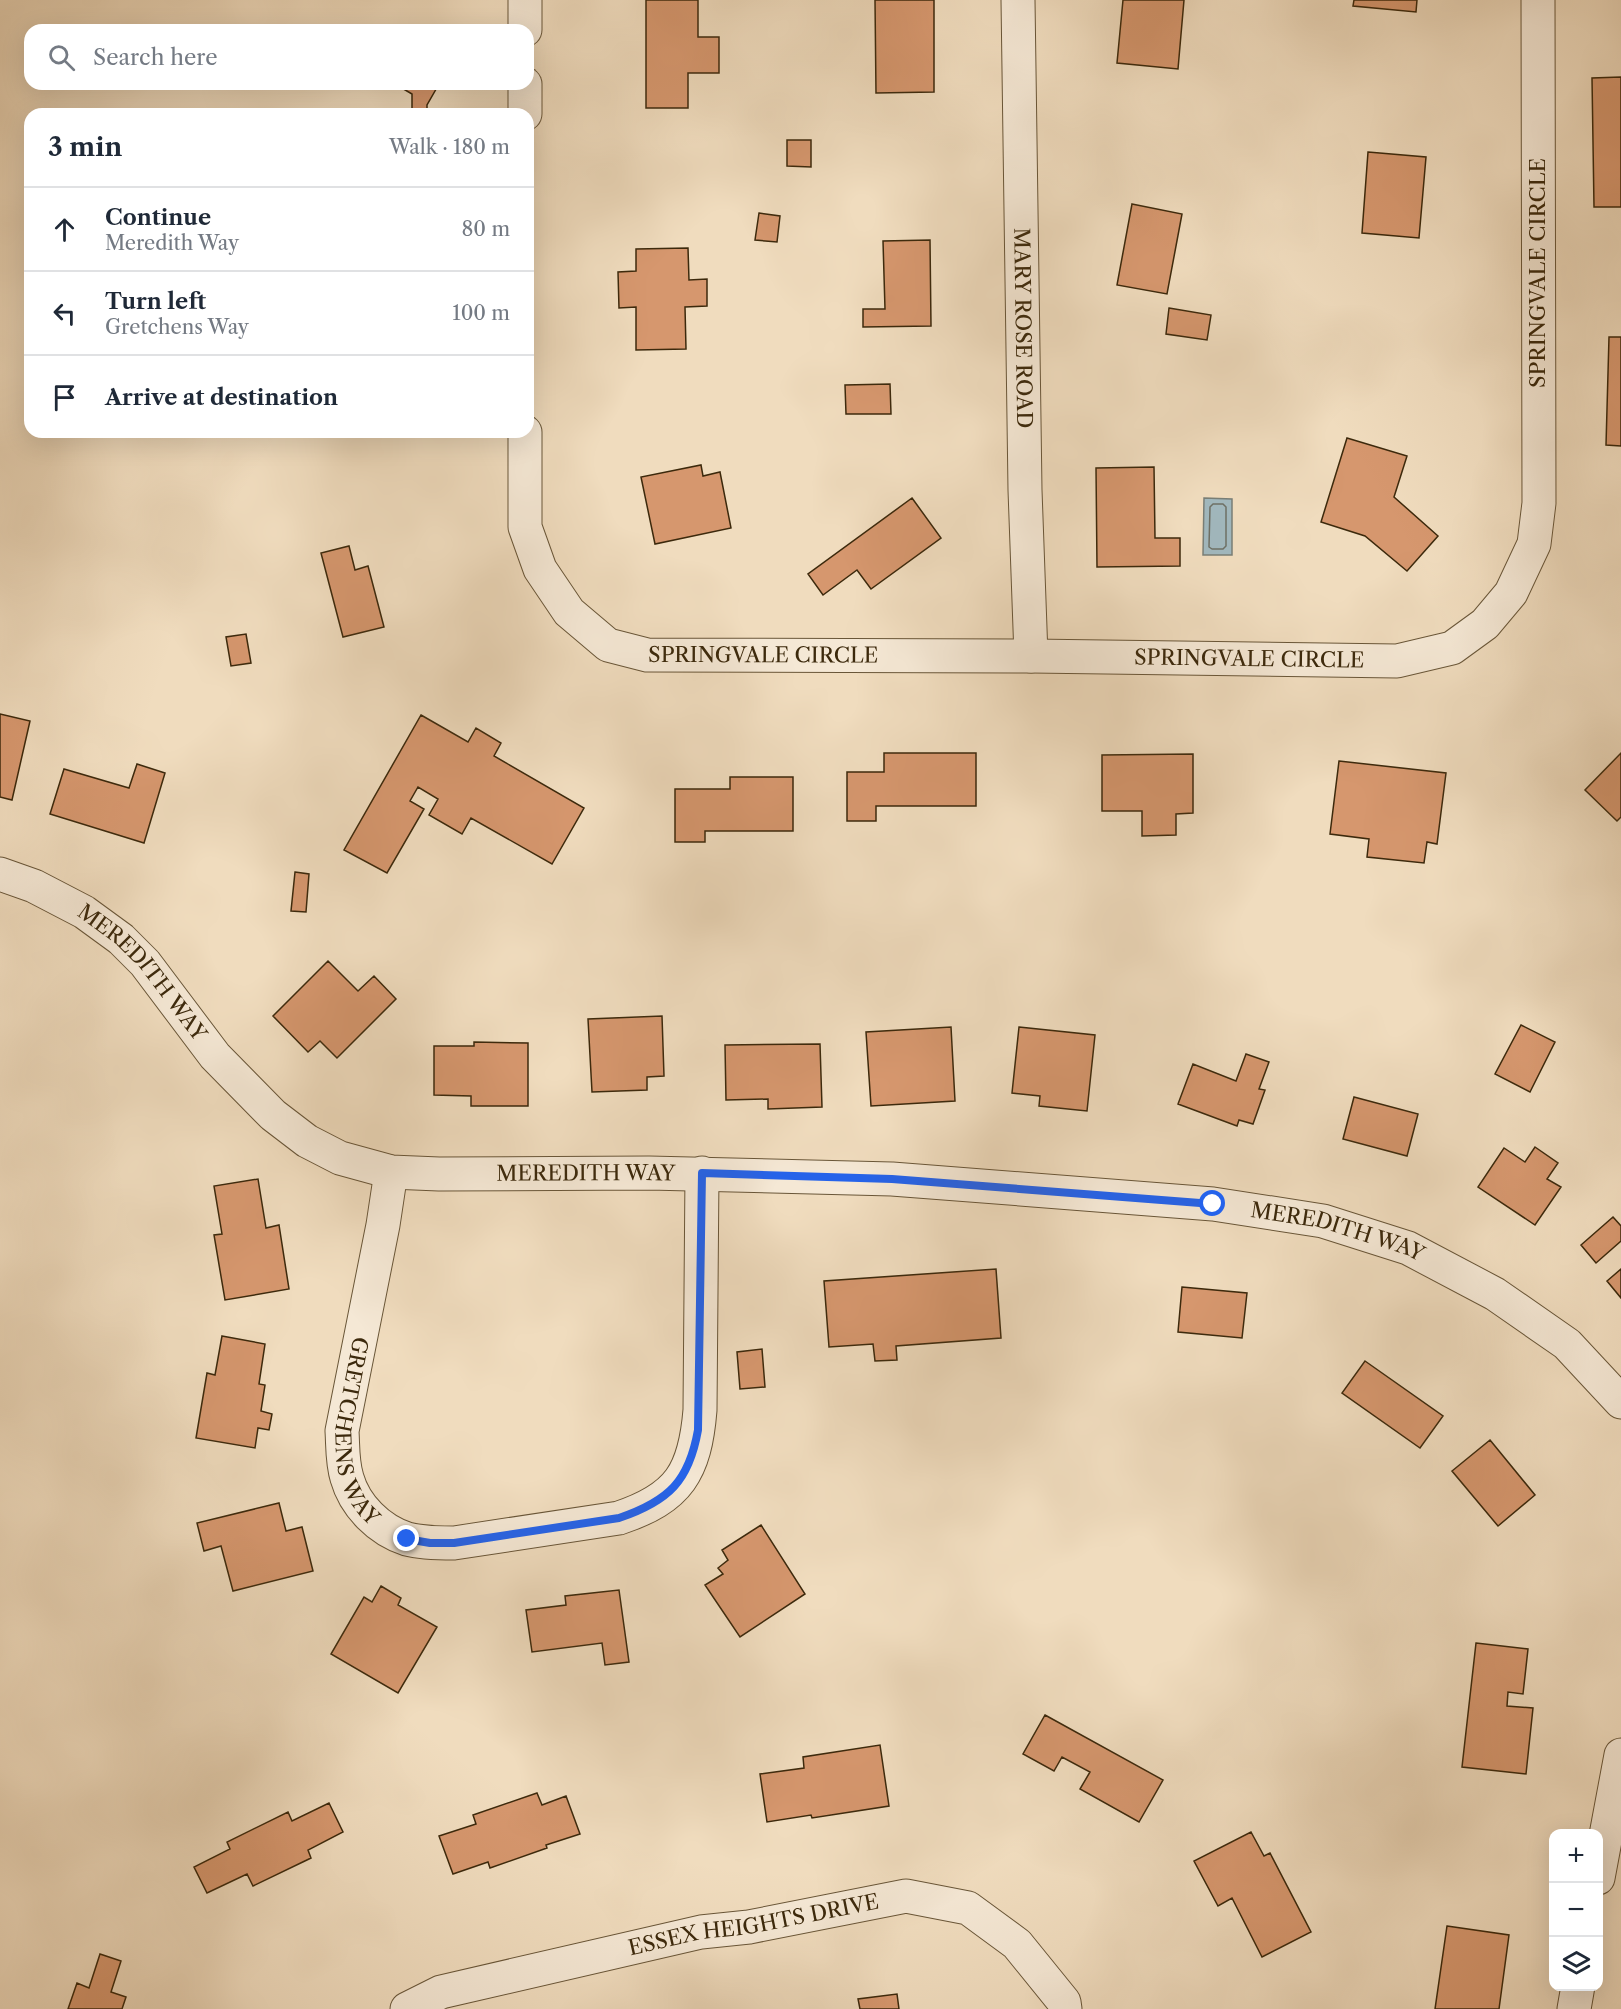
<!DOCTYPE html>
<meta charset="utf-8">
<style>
body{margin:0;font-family:"Libre Caslon Text",serif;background:#f2f2f3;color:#1f2937}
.controls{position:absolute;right:18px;bottom:18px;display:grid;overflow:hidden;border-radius:12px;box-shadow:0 6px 24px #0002}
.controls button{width:54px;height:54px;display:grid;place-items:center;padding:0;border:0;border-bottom:2px solid #e0e1e3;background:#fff;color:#1f2937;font:30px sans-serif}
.stop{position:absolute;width:18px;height:18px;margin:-14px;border:4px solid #2563eb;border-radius:50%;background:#fff}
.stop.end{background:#2563eb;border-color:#fff;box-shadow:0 2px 6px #0008}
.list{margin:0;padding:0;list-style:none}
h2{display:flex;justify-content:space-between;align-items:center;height:78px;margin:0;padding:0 24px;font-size:26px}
h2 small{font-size:20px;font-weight:400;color:#747a83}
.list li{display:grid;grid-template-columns:39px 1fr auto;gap:18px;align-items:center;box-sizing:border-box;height:84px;padding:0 24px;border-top:2px solid #e0e1e3}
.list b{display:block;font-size:22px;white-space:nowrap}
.list p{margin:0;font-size:20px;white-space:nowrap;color:#747a83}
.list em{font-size:20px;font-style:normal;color:#747a83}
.icon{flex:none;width:33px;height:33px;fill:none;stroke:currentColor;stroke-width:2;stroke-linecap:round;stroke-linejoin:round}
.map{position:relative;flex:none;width:1621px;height:2009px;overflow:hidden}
.search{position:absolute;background:#fff;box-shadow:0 6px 24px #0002;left:24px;top:24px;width:510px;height:66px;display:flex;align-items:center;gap:15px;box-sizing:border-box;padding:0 21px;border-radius:18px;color:#747a83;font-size:22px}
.panel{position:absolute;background:#fff;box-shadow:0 6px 24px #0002;left:24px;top:108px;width:510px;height:330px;border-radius:18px}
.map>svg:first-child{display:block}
.water{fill:#a1b8be;stroke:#797f77;stroke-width:1.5}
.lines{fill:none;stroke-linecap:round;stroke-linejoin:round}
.shore{stroke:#6e7065;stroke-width:1.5}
.building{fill:#d6976e;stroke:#3c290c;stroke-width:1.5}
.minor-casing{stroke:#695638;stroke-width:35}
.minor{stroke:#f5e8d5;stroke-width:33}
.route{stroke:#2563eb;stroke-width:8}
.labels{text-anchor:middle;stroke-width:4.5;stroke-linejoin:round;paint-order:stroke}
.street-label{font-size:21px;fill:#3c290c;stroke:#f5e8d5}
</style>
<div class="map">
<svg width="1621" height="2009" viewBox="0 0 1621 2009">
<rect width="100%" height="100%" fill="#f0dcbe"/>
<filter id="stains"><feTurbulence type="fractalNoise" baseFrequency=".00333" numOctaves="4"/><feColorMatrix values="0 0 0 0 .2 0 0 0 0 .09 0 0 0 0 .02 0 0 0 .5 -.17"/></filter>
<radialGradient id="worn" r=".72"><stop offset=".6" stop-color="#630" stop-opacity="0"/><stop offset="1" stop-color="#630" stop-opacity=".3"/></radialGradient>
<path class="water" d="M 1204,498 L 1232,499 L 1232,555 L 1203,555 Z"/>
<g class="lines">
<path class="shore" d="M 1213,504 L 1223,504 L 1226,507 L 1226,546 L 1223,549 L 1212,549 L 1209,547 L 1210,507 Z"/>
</g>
<path class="building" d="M 646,0 L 698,0 L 698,37 L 719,37 L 719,73 L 688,73 L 688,108 L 646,108 Z
M 875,0 L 934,0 L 934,92 L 876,93 Z
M 1123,0 L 1184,0 L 1178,69 L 1117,63 Z
M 1354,0 L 1417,0 L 1416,12 L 1353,6 Z
M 1621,77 L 1621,207 L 1594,207 L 1592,78 Z
M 395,84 L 439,84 L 427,105 L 427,114 L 412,114 L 412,94 Z
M 787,140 L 811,140 L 811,167 L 787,166 Z
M 1368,152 L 1426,157 L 1419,238 L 1362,233 Z
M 1132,204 L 1182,214 L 1167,294 L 1117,285 Z
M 759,213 L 780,216 L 777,242 L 755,240 Z
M 930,240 L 931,326 L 863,327 L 863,309 L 885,309 L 883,241 Z
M 688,248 L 689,280 L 707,279 L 707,306 L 685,307 L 686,349 L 636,350 L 636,307 L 619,308 L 618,272 L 636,271 L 636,249 Z
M 1169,308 L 1211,315 L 1207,340 L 1166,334 Z
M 1609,337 L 1621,337 L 1621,446 L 1606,445 Z
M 890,384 L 891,414 L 846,414 L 845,385 Z
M 1347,438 L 1407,456 L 1394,497 L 1438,536 L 1407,571 L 1365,536 L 1321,522 Z
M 701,465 L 703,476 L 720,472 L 731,528 L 655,544 L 641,477 Z
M 1154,467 L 1155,538 L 1180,538 L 1180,566 L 1097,567 L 1096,468 Z
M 912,498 L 941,538 L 871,589 L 857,570 L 823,595 L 808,574 Z
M 349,546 L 355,570 L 368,566 L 384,627 L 343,637 L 321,553 Z
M 246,634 L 251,663 L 231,666 L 226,637 Z
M 0,714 L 30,721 L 12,800 L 0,797 Z
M 421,715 L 468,742 L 476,728 L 501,743 L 494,756 L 584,808 L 552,864 L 471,818 L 462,834 L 429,815 L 438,799 L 418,787 L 410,801 L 424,809 L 387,873 L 344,850 Z
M 884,753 L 976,753 L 976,806 L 876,806 L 876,821 L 847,821 L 847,772 L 884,772 Z
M 1621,753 L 1621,817 L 1617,821 L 1585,790 Z
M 1193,754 L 1193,813 L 1176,814 L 1176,835 L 1142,836 L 1142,811 L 1102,811 L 1102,755 Z
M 1339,761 L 1446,773 L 1437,844 L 1427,842 L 1424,863 L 1367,857 L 1369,839 L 1330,834 Z
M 137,764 L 165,773 L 144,843 L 50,814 L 64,769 L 129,788 Z
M 730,777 L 793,777 L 793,831 L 705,831 L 705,842 L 675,842 L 675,789 L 730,789 Z
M 295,872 L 309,874 L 306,912 L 291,911 Z
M 328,961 L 358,991 L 374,976 L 396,999 L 337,1058 L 320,1041 L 308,1052 L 273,1016 Z
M 662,1016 L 664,1076 L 647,1077 L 647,1090 L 592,1092 L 588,1019 Z
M 1521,1025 L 1555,1042 L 1530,1092 L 1495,1074 Z
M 951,1027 L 955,1101 L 871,1106 L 866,1032 Z
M 1019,1027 L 1095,1035 L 1087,1111 L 1039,1106 L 1040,1096 L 1012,1093 Z
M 474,1042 L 528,1043 L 528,1106 L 471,1106 L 471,1096 L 434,1095 L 434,1046 L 474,1046 Z
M 820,1044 L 822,1107 L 768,1109 L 768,1099 L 726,1100 L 725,1045 Z
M 1246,1054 L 1269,1062 L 1259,1089 L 1265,1090 L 1253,1124 L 1239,1120 L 1237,1126 L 1178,1104 L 1193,1064 L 1236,1081 Z
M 1354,1097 L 1418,1114 L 1407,1156 L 1343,1139 Z
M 1535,1147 L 1558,1163 L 1547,1179 L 1561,1187 L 1535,1225 L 1478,1187 L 1504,1148 L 1525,1162 Z
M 258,1179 L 266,1228 L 279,1225 L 289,1289 L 225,1300 L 214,1235 L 222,1234 L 214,1186 Z
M 1613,1217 L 1621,1226 L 1621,1241 L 1596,1263 L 1581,1245 Z
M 996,1269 L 1001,1338 L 896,1346 L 897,1360 L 875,1361 L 873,1344 L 829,1347 L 824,1281 Z
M 1621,1269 L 1621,1298 L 1607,1281 Z
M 1182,1287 L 1247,1293 L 1242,1338 L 1178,1332 Z
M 222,1336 L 265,1344 L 259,1384 L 265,1385 L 261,1411 L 272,1414 L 269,1430 L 258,1428 L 255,1448 L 196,1438 L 207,1373 L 215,1375 Z
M 762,1349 L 765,1387 L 740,1389 L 737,1352 Z
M 1365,1361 L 1443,1416 L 1420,1448 L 1342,1393 Z
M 1490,1440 L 1535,1495 L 1498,1526 L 1452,1471 Z
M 279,1503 L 286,1531 L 302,1527 L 313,1571 L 233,1591 L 221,1546 L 204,1551 L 197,1523 Z
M 761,1525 L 805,1594 L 740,1637 L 705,1585 L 723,1574 L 718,1568 L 728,1560 L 722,1550 Z
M 381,1586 L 401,1598 L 398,1605 L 437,1627 L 398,1693 L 331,1654 L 364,1597 L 372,1602 Z
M 619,1590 L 629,1662 L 605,1665 L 602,1643 L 532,1652 L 526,1610 L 566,1605 L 565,1596 Z
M 1476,1643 L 1528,1649 L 1523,1694 L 1508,1692 L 1507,1706 L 1533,1708 L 1526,1774 L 1462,1767 Z
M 1045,1715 L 1163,1780 L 1139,1822 L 1080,1789 L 1090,1772 L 1062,1757 L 1054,1771 L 1023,1754 Z
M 880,1745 L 889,1806 L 812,1818 L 811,1815 L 767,1822 L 760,1774 L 804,1768 L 803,1757 Z
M 537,1793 L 542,1805 L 566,1796 L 580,1834 L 546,1845 L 547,1848 L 490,1868 L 488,1862 L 453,1874 L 439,1836 L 476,1824 L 473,1815 Z
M 329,1803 L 343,1832 L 308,1850 L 311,1858 L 253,1886 L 247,1874 L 207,1893 L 194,1867 L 230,1849 L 227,1842 L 288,1812 L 292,1821 Z
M 1251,1832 L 1264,1856 L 1270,1853 L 1311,1932 L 1262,1957 L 1232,1898 L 1218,1906 L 1194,1861 Z
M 1447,1926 L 1509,1935 L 1499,2009 L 1435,2009 Z
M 100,1954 L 121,1961 L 111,1992 L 126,1997 L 122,2009 L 68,2009 L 77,1983 L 89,1988 Z
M 897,1994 L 899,2009 L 860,2009 L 858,1999 Z"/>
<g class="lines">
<g class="minor-casing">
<g id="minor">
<path id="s1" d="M 1018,0 L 1025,490 L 1031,656"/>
<path d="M 525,30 L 525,0"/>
<path d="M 525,84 L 525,114"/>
<path id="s2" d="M 525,432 L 525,527 L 540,569 L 569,612 L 608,645 L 647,655 L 1031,656 L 1397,661 L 1452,648 L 1485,624 L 1511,593 L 1534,544 L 1539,503 L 1538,0"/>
<path id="s3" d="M 0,874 L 34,886 L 84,912 L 121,939 L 145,963 L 215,1056 L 273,1115 L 307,1141 L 340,1158 L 391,1172 L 439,1174 L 649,1173 L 892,1179 L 1213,1204 L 1323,1221 L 1408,1248 L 1495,1294 L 1567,1344 L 1621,1402"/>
<path id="s4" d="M 391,1172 L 383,1225 L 342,1431 C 343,1446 342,1462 347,1478 C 355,1506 379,1530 407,1539 C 422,1543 439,1543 454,1543 L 619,1518 C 679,1498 695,1472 700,1410 L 702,1173"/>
<path d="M 1598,1878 L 1621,1755"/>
<path id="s5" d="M 407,2009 L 441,1992 L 701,1932 L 749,1927 L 906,1896 L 968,1908 L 1017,1944 L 1064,2002 L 1065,2009"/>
<path d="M 1574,2009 L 1578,1986"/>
</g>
</g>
<use href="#minor" class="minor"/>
</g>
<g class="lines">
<path class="route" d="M 407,1539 L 430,1543 L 454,1543 L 619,1518 C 669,1501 689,1481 698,1430 L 702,1173 L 892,1179 L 1213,1204"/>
</g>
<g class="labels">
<g class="street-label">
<text transform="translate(1538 273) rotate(-90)" y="7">SPRINGVALE CIRCLE</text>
<text dy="7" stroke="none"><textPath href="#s1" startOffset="328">MARY ROSE ROAD</textPath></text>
<text dy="7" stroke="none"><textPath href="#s2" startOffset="399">SPRINGVALE CIRCLE</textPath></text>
<text dy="7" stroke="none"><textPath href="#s2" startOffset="885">SPRINGVALE CIRCLE</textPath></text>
<text dy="7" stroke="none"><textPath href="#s3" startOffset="177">MEREDITH WAY</textPath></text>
<text dy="7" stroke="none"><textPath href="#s3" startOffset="699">MEREDITH WAY</textPath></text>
<text dy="7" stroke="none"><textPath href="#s3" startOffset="1455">MEREDITH WAY</textPath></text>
<text dy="7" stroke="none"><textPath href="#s4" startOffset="266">GRETCHENS WAY</textPath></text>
<text dy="7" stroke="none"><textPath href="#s5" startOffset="358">ESSEX HEIGHTS DRIVE</textPath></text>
</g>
</g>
<rect width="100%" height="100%" filter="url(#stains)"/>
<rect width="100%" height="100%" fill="url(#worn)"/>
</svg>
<div class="controls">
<button>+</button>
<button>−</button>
<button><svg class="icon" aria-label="layers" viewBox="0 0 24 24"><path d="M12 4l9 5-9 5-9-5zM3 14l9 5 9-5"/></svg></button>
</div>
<div class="stop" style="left:1213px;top:1204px"></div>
<div class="stop end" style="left:407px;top:1539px"></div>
<div class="search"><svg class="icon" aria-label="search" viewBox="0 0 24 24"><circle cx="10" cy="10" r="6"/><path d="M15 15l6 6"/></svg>Search here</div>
<section class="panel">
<h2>3 min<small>Walk · 180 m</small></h2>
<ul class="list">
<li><svg class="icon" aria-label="ahead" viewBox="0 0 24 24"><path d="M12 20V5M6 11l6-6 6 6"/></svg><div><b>Continue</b><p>Meredith Way</p></div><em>80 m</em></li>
<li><svg class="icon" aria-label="left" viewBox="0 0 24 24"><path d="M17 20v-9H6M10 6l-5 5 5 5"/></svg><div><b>Turn left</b><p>Gretchens Way</p></div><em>100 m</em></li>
<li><svg class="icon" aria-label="arrive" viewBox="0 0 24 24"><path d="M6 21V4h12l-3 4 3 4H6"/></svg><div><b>Arrive at destination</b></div></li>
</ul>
</section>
</div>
